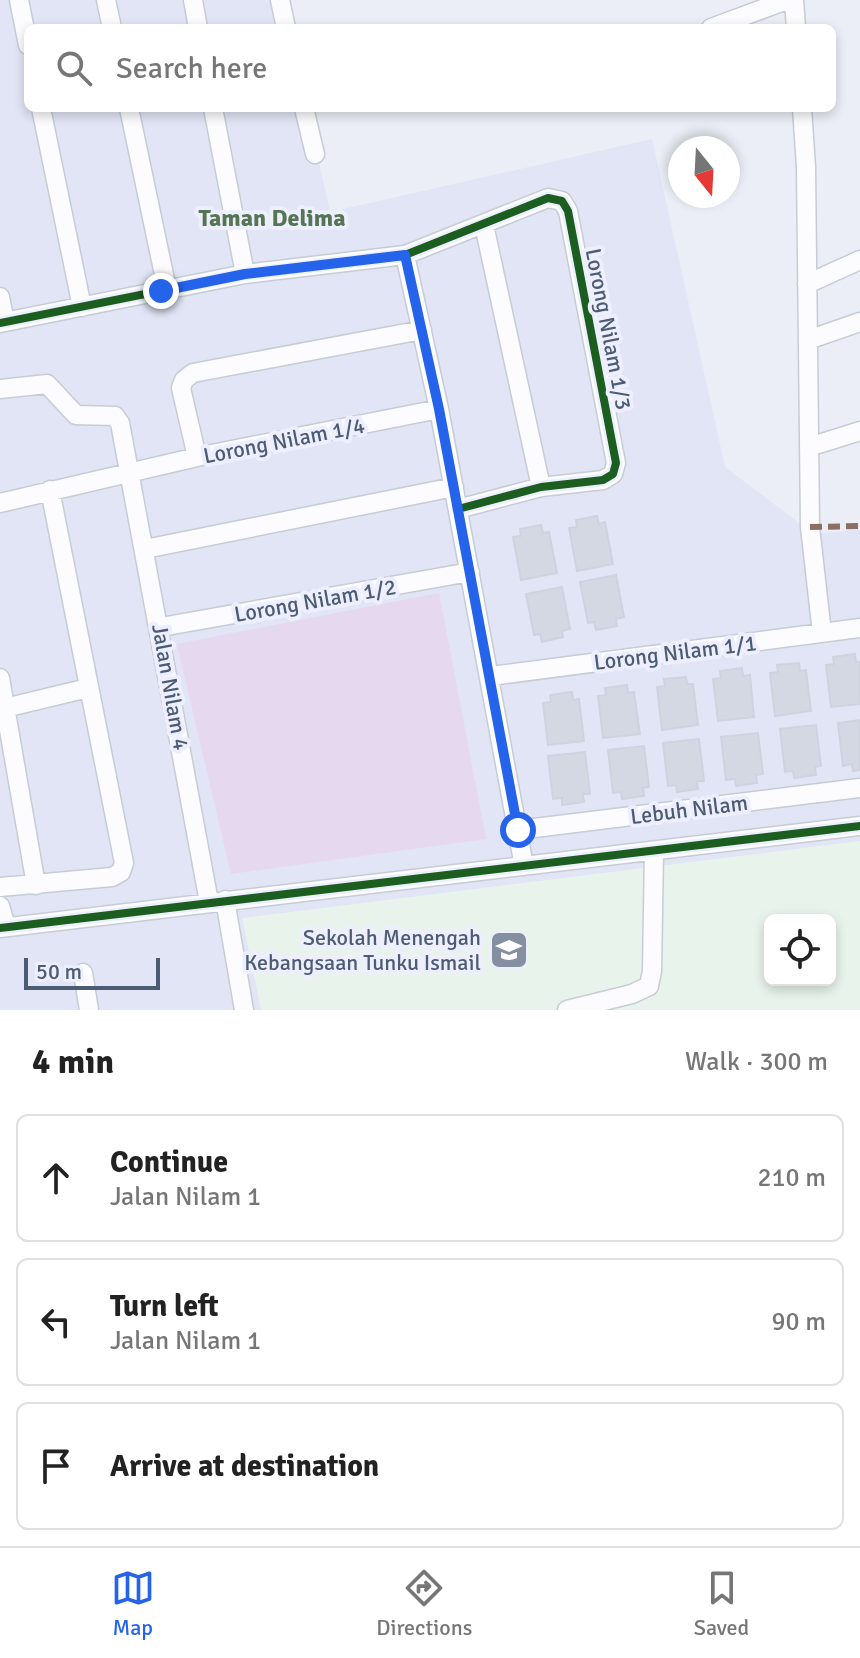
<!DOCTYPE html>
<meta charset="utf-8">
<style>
body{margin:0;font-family:Signika,sans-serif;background:#f6f6f6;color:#222}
.controls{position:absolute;right:24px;bottom:24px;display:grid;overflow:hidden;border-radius:12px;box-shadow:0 4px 12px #0003}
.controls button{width:72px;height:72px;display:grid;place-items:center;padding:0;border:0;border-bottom:2px solid #e0e0e0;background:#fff;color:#222;font:40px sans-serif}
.compass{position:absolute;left:668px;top:136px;width:72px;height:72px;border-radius:50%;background:#fff;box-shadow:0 4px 12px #0003;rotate:162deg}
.scale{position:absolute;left:24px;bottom:20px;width:136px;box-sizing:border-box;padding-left:8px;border:4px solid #4c5c73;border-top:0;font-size:22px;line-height:28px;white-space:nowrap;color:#4c5c73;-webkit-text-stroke:6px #edeffe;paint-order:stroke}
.stop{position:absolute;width:24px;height:24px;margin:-18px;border:6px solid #2563eb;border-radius:50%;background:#fff}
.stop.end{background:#2563eb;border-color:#fff;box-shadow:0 2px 8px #0008}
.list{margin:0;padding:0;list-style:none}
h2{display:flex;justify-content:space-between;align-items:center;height:104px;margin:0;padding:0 32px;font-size:34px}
h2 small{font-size:26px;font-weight:400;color:#767676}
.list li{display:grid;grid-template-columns:52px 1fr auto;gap:24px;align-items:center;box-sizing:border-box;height:128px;margin:0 16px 16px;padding:0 16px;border:2px solid #e0e0e0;border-radius:12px}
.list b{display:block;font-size:30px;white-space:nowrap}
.list p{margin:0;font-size:26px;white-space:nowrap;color:#767676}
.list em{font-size:26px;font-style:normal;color:#767676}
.icon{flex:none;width:44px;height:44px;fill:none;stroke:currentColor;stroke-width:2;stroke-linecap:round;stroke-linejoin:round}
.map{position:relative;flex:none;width:860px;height:1010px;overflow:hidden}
.search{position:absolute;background:#fff;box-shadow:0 4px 12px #0003;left:24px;right:24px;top:24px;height:88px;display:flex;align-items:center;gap:20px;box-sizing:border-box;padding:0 28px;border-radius:12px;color:#767676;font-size:30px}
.sheet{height:536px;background:#fff}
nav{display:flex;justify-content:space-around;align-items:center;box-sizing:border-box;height:112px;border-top:2px solid #e0e0e0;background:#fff;font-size:22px;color:#767676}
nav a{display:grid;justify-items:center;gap:4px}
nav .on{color:#2563eb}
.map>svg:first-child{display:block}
.residential{fill:#e1e5f5;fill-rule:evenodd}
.education{fill:#e8f3ec;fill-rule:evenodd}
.green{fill:#e6d8ee}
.building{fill:#d3d8e3;stroke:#ced4df;stroke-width:2}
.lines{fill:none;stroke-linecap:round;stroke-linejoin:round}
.minor-casing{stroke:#c6ccd5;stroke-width:21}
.minor{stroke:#fcfcfe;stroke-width:18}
.quiet{stroke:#8d6e63;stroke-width:6;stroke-dasharray:12 6;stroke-linecap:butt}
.cycleway-casing{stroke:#edeffe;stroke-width:13}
.cycleway{stroke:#1b5e20;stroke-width:8}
.route{stroke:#2563eb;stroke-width:10}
.labels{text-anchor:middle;stroke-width:8;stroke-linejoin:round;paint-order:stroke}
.street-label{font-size:22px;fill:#4c5c73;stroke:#edeffe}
.poi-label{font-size:22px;fill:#4c5c73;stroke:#edeffe;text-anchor:end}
.neighbourhood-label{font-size:24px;font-weight:bold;fill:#567552;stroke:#edeffe}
</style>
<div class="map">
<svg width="860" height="1010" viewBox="0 0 860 1010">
<rect width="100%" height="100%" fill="#ebeef6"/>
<path class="residential" d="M 0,0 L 282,0 L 289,28 L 28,28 L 28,108 L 307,108 L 330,212 L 652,139 L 725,467 L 815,535 L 860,529 L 860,1010 L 0,1010 ZM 770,920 L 830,920 L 830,980 L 770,980 Z"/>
<path class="education" d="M 860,841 L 860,1010 L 261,1010 L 242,918 ZM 770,920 L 830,920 L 830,980 L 770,980 Z"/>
<path class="green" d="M 439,593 L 486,839 L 231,874 L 177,644 Z"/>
<path class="building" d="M 597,516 L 599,524 L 605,522 L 613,564 L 577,571 L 569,528 L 577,527 L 576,520 Z
M 541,525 L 543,533 L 549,532 L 557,573 L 521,580 L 513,537 L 521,536 L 520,529 Z
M 616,575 L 624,617 L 616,619 L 617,626 L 596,630 L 594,622 L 588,623 L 580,582 Z
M 562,587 L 570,629 L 562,631 L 563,637 L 542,642 L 540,634 L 534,635 L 526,594 Z
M 855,654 L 856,662 L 860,662 L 860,704 L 831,707 L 826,665 L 834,664 L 833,657 Z
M 799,663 L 800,671 L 806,670 L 811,711 L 775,716 L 770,673 L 778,672 L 777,665 Z
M 742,668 L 743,676 L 750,675 L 754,717 L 718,721 L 713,679 L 721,678 L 720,671 Z
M 686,677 L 687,684 L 693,684 L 698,725 L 662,730 L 657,687 L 665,686 L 664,679 Z
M 627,685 L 628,693 L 634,692 L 640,734 L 603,738 L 598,696 L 606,695 L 605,688 Z
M 572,692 L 573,700 L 579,699 L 584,741 L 548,745 L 543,703 L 551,702 L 550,695 Z
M 860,720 L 860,770 L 853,771 L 852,764 L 843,766 L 838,723 Z
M 816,725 L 821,766 L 815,767 L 816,775 L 794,778 L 793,771 L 785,772 L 780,729 Z
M 758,733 L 763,774 L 756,775 L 757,783 L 736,786 L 735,779 L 726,780 L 721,737 Z
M 699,739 L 704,781 L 697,781 L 698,789 L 677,792 L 676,785 L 668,786 L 663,743 Z
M 644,746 L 649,787 L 643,788 L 644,796 L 622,799 L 621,792 L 613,793 L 608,750 Z
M 585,752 L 590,794 L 583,794 L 584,802 L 562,805 L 562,798 L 553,799 L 548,756 Z"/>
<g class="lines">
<g class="minor-casing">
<path id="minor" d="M 19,0 L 28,45
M 106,0 L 112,28
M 193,0 L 198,28
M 280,0 L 286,28
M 794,0 L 796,28
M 711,28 L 787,0
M 41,108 L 82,307
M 129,108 L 167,289
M 213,108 L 245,274
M 304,108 L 315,154
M 802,108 L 806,167 L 810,527 L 822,633
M 484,225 L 541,487
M 405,255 L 439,409 L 524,866
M 807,284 L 860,260
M 0,297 L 5,322
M 0,323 L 245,274 L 405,255 L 548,198 L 562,201 L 568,211 L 616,463 L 613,474 L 603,480 L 541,487 L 458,509
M 808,340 L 860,322
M 0,389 L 47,384 L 76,415 L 115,416 L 120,423 L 209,902
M 809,447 L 860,431
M 197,457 L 181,388 L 184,380 L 193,373 L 422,330
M 0,503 L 197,457 L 439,409
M 145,549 L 454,487
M 161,627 L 470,572
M 491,676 L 860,628
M 0,678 L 36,885
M 5,708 L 88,688
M 518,830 L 860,788
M 0,887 L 112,877 L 121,872 L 124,863 L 50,490
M 225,900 L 244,1010
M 0,906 L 6,927
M 0,928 L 860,826
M 83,973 L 89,1010
M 567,1010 L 632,994 L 649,986 L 652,971 L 654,852"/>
</g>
<use href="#minor" class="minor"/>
<path class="quiet" d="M 810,527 L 860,526"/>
<g class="cycleway-casing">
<path id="cycleway" d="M 0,323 L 245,274 L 405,255 L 548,198 L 562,201 L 568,211 L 616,463 L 613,474 L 603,480 L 541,487 L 458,509
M 0,928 L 860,826"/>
</g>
<use href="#cycleway" class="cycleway"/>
</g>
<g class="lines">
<path class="route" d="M 161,291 L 245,274 L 405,255 L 439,409 L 518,830"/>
</g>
<defs>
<g id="school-square" transform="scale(2)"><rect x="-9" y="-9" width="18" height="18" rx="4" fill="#848fa1" stroke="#edeffe"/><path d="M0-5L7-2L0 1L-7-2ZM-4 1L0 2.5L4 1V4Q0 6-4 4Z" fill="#fff"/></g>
</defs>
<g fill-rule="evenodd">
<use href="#school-square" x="509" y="950"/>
</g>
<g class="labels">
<g class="street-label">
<text transform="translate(609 329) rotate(79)" y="8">Lorong Nilam 1/3</text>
<text transform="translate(284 440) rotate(-11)" y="8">Lorong Nilam 1/4</text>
<text transform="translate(315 600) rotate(-10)" y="8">Lorong Nilam 1/2</text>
<text transform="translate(675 652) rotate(-7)" y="8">Lorong Nilam 1/1</text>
<text transform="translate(171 687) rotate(80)" y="8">Jalan Nilam 4</text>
<text transform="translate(689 809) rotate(-7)" y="8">Lebuh Nilam</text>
</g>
<g class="poi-label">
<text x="481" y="945">Sekolah Menengah<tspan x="481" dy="25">Kebangsaan Tunku Ismail</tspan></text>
</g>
<g class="neighbourhood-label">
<text x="272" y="226">Taman Delima</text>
</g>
</g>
</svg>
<div class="controls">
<button><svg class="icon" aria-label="locate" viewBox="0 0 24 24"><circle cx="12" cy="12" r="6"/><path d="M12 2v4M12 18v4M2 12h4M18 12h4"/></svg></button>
</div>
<svg class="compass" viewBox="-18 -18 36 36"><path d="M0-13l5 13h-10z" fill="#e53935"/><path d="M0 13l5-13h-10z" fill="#767676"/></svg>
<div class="scale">50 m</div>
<div class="stop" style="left:518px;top:830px"></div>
<div class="stop end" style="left:161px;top:291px"></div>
<div class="search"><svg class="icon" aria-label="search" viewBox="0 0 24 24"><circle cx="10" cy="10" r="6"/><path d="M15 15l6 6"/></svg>Search here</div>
</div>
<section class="sheet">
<h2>4 min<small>Walk · 300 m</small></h2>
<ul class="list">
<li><svg class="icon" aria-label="ahead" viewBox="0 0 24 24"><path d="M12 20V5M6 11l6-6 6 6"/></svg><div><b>Continue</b><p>Jalan Nilam 1</p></div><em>210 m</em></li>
<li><svg class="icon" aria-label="left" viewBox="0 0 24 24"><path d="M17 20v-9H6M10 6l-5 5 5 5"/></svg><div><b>Turn left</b><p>Jalan Nilam 1</p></div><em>90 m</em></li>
<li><svg class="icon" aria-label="arrive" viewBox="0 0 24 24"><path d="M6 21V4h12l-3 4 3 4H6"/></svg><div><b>Arrive at destination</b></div></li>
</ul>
</section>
<nav>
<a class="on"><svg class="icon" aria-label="map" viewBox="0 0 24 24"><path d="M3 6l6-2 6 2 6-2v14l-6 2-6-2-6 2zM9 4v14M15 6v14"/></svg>Map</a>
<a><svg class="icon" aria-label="directions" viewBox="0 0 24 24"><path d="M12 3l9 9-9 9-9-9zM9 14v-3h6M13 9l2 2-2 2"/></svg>Directions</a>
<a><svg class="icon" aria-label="saved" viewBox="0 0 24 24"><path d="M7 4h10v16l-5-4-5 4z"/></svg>Saved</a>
</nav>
